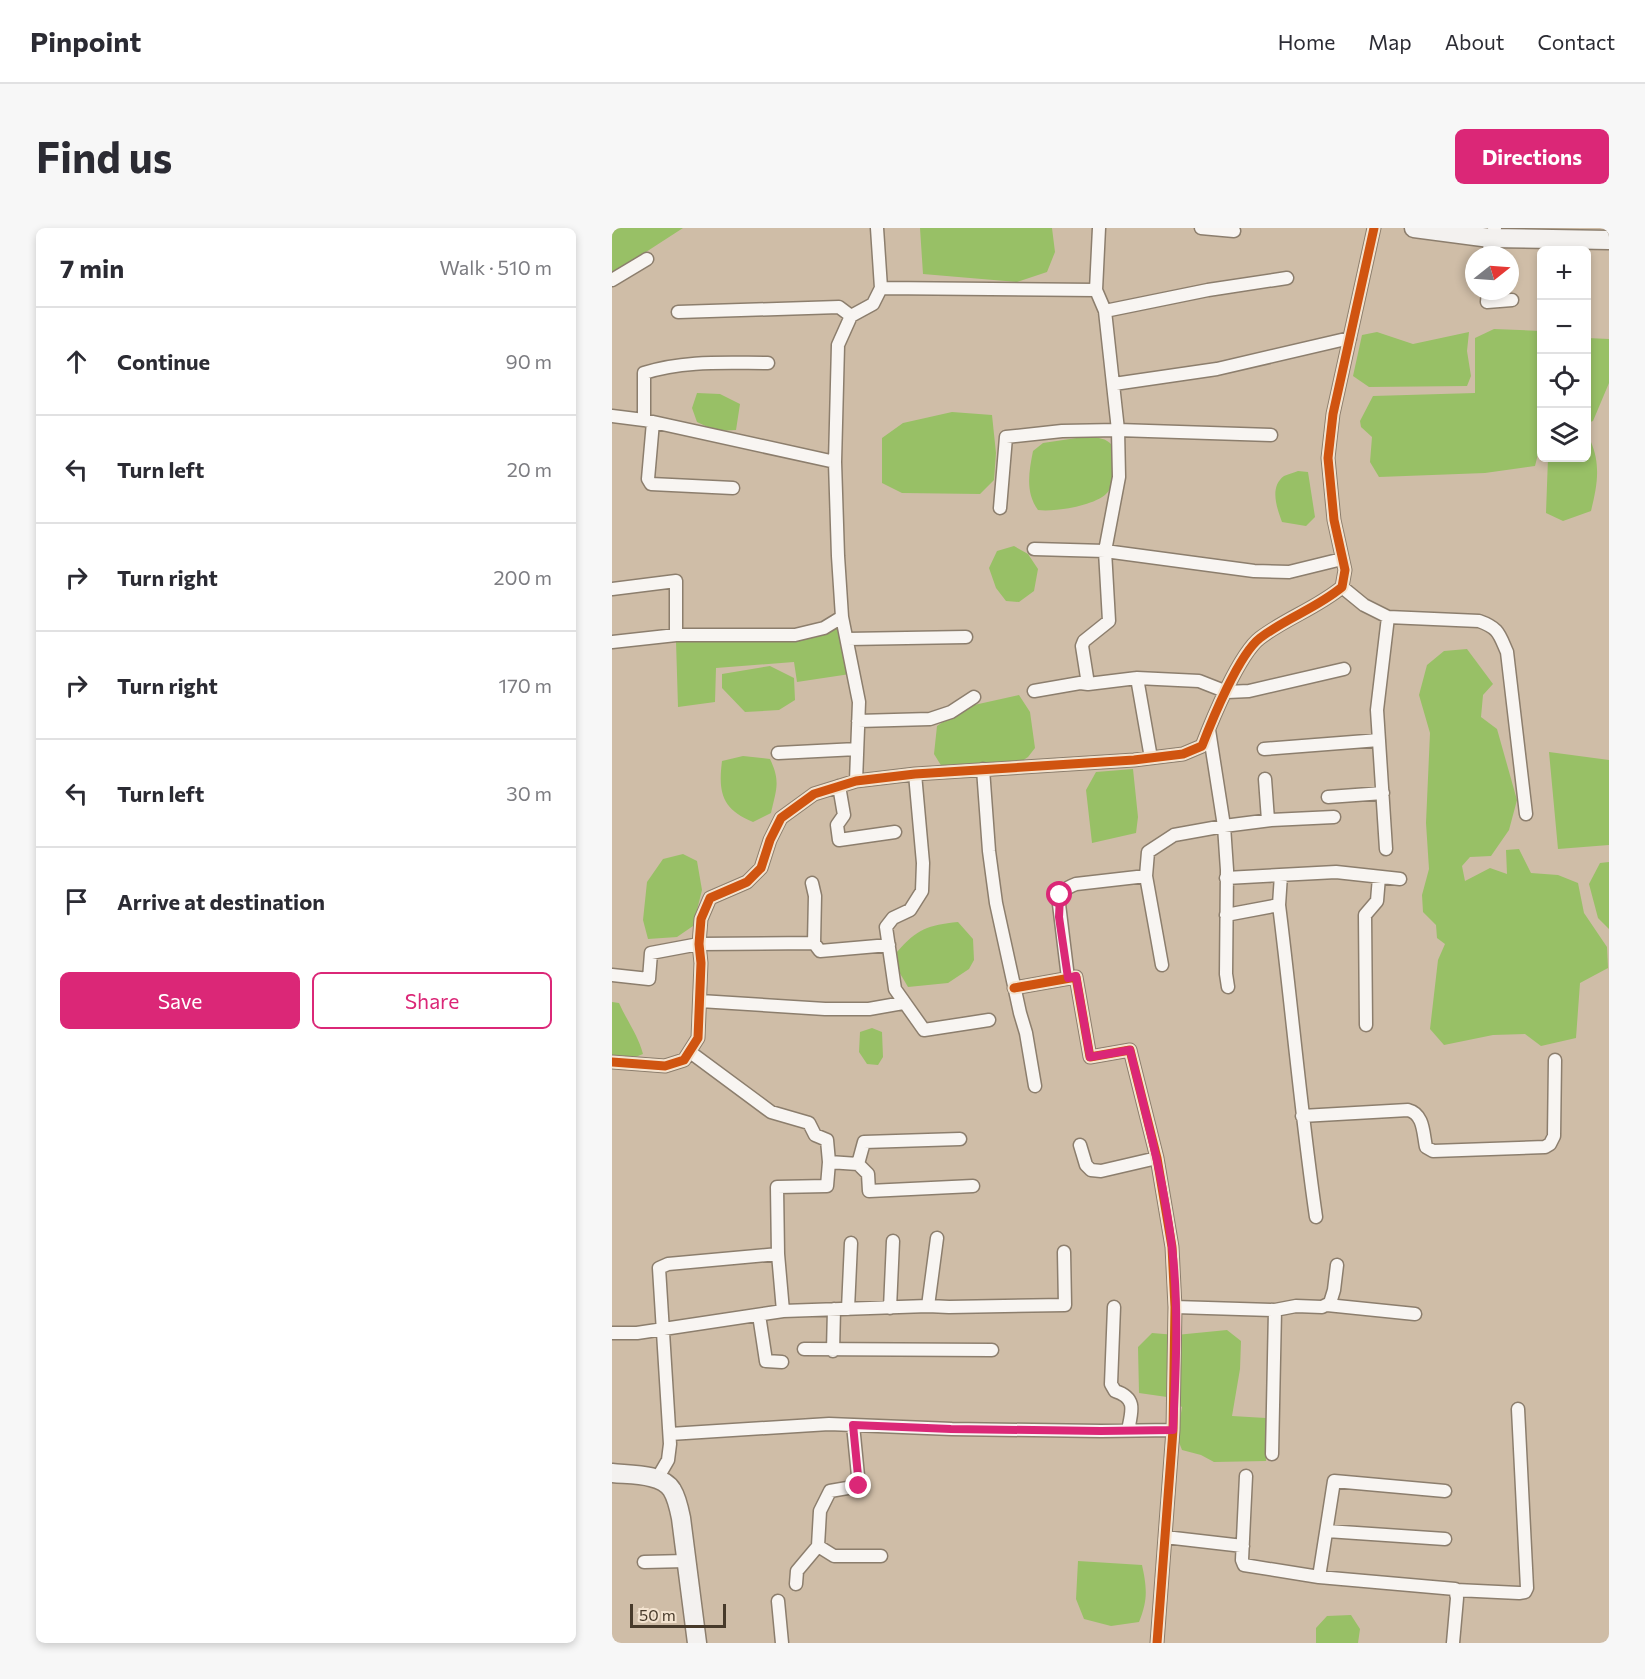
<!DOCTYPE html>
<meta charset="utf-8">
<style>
body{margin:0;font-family:Commissioner,sans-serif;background:#f7f7f7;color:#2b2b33}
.controls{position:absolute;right:18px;top:18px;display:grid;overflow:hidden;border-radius:9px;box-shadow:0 3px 9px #0003}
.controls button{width:54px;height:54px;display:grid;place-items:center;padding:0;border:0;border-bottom:2px solid #e1e1e2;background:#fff;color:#2b2b33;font:30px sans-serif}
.compass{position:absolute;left:853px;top:18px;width:54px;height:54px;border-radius:50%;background:#fff;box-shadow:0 3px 9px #0003;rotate:73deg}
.scale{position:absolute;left:18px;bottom:15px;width:96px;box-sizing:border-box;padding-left:6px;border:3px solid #473a2a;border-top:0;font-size:16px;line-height:21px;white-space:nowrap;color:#473a2a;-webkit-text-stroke:4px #f3e3cf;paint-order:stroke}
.stop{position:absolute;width:18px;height:18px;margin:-14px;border:4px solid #db2777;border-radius:50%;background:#fff}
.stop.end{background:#db2777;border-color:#fff;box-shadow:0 2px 6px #0008}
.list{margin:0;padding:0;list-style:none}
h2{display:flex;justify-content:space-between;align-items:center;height:78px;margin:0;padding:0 24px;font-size:26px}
h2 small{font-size:20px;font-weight:400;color:#7c7c81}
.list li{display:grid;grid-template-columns:39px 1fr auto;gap:18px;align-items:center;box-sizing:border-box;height:108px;padding:0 24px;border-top:2px solid #e1e1e2}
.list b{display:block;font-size:22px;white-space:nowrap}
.list em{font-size:20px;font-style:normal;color:#7c7c81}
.actions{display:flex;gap:12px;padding:18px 24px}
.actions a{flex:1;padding:14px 0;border:2px solid #db2777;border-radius:9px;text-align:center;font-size:21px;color:#db2777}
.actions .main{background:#db2777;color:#fff}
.icon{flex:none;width:33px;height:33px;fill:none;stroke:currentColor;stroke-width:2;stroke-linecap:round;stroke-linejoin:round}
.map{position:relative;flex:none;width:997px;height:1415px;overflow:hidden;border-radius:9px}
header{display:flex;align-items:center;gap:36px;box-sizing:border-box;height:84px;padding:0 30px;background:#fff;border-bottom:2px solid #e1e1e2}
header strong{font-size:28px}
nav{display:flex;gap:33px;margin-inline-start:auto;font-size:21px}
.intro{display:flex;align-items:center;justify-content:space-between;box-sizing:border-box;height:144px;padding:0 36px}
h1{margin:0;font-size:42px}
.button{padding:15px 27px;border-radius:9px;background:#db2777;color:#fff;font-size:21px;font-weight:700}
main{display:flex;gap:36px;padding:0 36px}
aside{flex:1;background:#fff;border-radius:9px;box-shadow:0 3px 9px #0003}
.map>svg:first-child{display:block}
.water{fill:#98c066}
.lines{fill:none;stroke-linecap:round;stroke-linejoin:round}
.street-casing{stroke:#8c7e6d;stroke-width:15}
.secondary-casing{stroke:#8c7e6d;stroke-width:21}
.street{stroke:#f8f5f2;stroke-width:12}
.secondary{stroke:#f3f1ef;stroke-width:18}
.cycleway-casing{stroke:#f3e3cf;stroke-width:13}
.cycleway{stroke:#d05410;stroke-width:9}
.route{stroke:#db2777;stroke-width:8}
</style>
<header>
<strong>Pinpoint</strong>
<nav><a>Home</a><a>Map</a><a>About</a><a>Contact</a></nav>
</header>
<div class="intro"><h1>Find us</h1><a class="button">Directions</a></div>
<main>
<aside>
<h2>7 min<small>Walk · 510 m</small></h2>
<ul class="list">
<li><svg class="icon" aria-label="ahead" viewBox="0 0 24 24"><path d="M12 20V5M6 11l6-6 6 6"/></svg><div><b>Continue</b></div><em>90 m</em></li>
<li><svg class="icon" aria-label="left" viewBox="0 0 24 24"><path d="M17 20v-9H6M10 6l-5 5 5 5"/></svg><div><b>Turn left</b></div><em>20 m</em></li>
<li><svg class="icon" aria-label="right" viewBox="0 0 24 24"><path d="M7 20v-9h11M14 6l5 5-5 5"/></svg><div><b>Turn right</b></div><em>200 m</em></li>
<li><svg class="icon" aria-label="right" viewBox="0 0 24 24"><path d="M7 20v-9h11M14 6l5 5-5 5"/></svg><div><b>Turn right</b></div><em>170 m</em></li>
<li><svg class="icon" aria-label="left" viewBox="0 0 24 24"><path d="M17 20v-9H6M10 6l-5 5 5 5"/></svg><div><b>Turn left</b></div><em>30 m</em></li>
<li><svg class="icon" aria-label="arrive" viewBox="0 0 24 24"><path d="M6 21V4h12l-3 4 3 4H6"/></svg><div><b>Arrive at destination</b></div></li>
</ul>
<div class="actions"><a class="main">Save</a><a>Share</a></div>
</aside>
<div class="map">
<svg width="997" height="1415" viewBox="0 0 997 1415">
<rect width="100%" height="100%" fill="#cfbda7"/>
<path class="water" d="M 0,0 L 71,0 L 0,46 Z
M 308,0 L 440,0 L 443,24 L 435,44 L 405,54 L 311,46 Z
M 882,101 L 929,103 L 929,214 L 923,238 L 873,245 L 767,249 L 758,234 L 760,209 L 749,199 L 748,193 L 761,168 L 863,165 L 863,110 Z
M 765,104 L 801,116 L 857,104 L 855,123 L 859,148 L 855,158 L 757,159 L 741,148 L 750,107 Z
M 975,110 L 997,111 L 997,155 L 981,193 L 975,195 Z
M 85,165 L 108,166 L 128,176 L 124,202 L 104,203 L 85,194 L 80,180 Z
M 340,184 L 380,187 L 384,225 L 382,252 L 368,266 L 290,265 L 270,255 L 270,210 L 291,195 Z
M 478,208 C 486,210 494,210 500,217 C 507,226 503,259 494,266 C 481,278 443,284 426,282 C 413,264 417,244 421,223 L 431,215 Z
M 975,213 L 979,214 C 989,238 985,258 979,283 L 951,293 L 934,285 L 936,230 L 975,230 Z
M 686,243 L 696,244 L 703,289 L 694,298 L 670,294 C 665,280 657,259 672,248 C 676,246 682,245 686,243 Z
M 402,318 L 416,326 L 426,341 L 422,363 L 407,374 L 394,373 L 384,360 L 377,340 L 385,323 Z
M 228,394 L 238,446 L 185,454 L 182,434 L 104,440 L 103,474 L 66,479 L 64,413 L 171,410 Z
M 855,421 L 881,456 L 871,467 L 869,489 L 885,501 L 905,572 L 897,602 L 879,628 L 858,629 L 850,638 L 853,653 L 878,640 L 895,646 L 894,622 L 907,621 L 919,645 L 946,647 L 966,655 L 972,685 L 995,719 L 996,740 L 968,755 L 964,810 L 929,818 L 913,806 L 881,807 L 832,817 L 818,801 L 826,732 L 833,716 L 825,710 L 824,697 L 811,684 L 810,667 L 817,641 L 814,595 L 818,505 L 807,467 L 815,437 L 832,423 Z
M 158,438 L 182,450 L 183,472 L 167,482 L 133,484 L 110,460 L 110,446 Z
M 407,467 L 418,484 L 423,520 L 416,529 L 410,533 L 330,539 L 322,526 L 325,498 L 353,479 Z
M 937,524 L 997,532 L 997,617 L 946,621 Z
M 131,528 L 158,531 C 169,554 164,562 159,585 L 141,594 C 110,581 106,565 110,533 Z
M 521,541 L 526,589 L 524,605 L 480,615 L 474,562 L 484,544 Z
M 71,626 L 85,633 L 90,662 L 81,698 L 65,709 L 36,711 L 31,692 L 35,654 L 51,631 Z
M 997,634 L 997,701 L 986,690 L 977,656 L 988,635 Z
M 346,694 L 361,711 L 362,732 L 357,741 L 336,755 L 296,759 L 286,742 L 285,724 C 305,701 316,697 346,694 Z
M 0,774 L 7,775 C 15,793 26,807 31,826 L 21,830 L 0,829 Z
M 260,800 L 270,804 L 271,829 L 266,837 L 255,836 L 247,824 L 248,804 Z
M 615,1102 L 629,1113 L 628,1141 L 620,1188 L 654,1190 L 654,1233 L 602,1234 L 589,1227 L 570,1222 L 565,1209 L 570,1179 L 555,1169 L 527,1165 L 526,1119 L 540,1105 L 564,1107 Z
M 466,1333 L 530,1337 C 535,1360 536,1372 527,1394 L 499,1398 L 472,1391 L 464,1371 Z
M 739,1387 L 748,1401 L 746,1415 L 704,1415 L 704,1400 L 715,1388 Z"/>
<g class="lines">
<g class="street-casing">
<path id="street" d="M 589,0 L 622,3
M 877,27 L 878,10 L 883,0
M 0,52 L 35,31
M 269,60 L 484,62
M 876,63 L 875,74 L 900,72
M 493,83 L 596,62 L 675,50
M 66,84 L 227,79 L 239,88
M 502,156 L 605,141 L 738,110
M 0,188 L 32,192 L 223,234
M 32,192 L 32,145 C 72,132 114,135 156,135
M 41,194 L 36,251 L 39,256 L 121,260
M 388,280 L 394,209 L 450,203 L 506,202 L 659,207
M 422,321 L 493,323 L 642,343 L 677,344 L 730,331
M 730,359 L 752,377 L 776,389 L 867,393 C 887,400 887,406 895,424 L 914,586
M 0,361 L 64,353 L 64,407 L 183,407 L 212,400 L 230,389
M 235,411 L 354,409
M 0,414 L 64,407
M 525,450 L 539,530
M 476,456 L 470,418 L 472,413 L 497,393 L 493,323 L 507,249 L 506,202 L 493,83 L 484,62 L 487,0
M 422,463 L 468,455 L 476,456 L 525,450 L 587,453 L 615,464 L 637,463 L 732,441
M 246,493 L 318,491 L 339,484 L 362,469
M 652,521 L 767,512
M 166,525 L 245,521
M 371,541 L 377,623 L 384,675 L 408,785 L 414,805 L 423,858
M 303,546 L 311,635 L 310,663 L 298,682 L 281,690 L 274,699 L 283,761 L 312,802 L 377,792
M 653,551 L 656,592
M 244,553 L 247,474 L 230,389 L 226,328 L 223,234 L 226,117 L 239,88 L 261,76 L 269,60 L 265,0
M 227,558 L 232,587 L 225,597 L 227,612 L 283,604
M 716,569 L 771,565
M 774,621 L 765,482 L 776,389
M 614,650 L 724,644 L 788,651
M 200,655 L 203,668 L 202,715
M 667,677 L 669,647
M 614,687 L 667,677 C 680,781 689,886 704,989
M 550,737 L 534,648 L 536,624 L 562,607 L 612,598 L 597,502
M 0,747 L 37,751 L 39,725 L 87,716 L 202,715 L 208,723 L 277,717
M 456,750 L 447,676 C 449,664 453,660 464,656 L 534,648
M 616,759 L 614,746 L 615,642 L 612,598 L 659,592 L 722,589
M 402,760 L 464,749 L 478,829 L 518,822 L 545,930 L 560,1019 L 563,1079 L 561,1202 L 545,1415
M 88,773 L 213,781 L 257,781 L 291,775
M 754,797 L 753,687 L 765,673 L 767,649
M 78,824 L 159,884 L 197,895 L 203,907 L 215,912 L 217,934
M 0,834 L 53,838 L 72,832 L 86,810 L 89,735 L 87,716 L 89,691 L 98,670 L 135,654 L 149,640 L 158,612 L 169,590 L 202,566 L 244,553 L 303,546 L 522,532 L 571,526 L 590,518 C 600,492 627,426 648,410 C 674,390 705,380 730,359 L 733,342 L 722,292 L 716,230 L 721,186 L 762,0
M 690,888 L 796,882 C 812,886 811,905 814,919 L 821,923 L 933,919 L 938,916 L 942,908 L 943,832
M 468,917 L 474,937 L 479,942 L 489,943 L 545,930
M 246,936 L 256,946 L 257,963 L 361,958
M 166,1026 L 171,1083
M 715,1077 L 803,1086
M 316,1078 L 325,1010
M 502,1079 L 499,1156 L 503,1163 C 525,1170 520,1183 516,1202
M 563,1079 L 663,1082 L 660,1226
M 278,1080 L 281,1013
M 236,1081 L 239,1015
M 663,1082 L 684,1078 L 710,1079 L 718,1075 L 722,1062 L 725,1037
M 147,1087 L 154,1133 L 170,1134
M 0,1105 L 25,1105 L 171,1083 L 316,1078 L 337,1079 L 453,1077 L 452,1024
M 192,1121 L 380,1122
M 221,1123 L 222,1081
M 58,1206 L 217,1196 L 340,1201 L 489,1203 L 561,1202
M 634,1248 L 630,1332 L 632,1337 L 707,1349 L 843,1361 L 845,1370 L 841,1415
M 45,1251 L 56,1232 L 58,1216 L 47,1040 L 56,1036 L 166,1026 L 165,959 L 215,958 L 217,934 L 246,936 L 252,914 L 348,911
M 715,1303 L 833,1311
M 553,1309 L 631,1318
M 206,1318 L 222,1328 L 269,1328
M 32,1334 L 74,1333
M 707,1349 L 722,1253 L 833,1263
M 184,1356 L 185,1343 L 206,1318 L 208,1283 L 218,1263 L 247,1258 L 241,1197
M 844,1362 L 907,1365 L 913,1364 L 915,1360 L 906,1181
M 166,1373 L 170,1415"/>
</g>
<g class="secondary-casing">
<path id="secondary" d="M 802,0 L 878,10 L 997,12
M 0,1245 C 17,1247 50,1245 60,1262 C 65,1270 67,1280 69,1290 L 85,1415"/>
</g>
<use href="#street" class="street"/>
<use href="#secondary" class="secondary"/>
<g class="cycleway-casing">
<path id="cycleway" d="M 402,760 L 464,749 L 478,829 L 518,822 L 545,930 L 560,1019 L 563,1079 L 561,1202 L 545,1415
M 0,834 L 53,838 L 72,832 L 86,810 L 89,735 L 87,716 L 89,691 L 98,670 L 135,654 L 149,640 L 158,612 L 169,590 L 202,566 L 244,553 L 303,546 L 522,532 L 571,526 L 590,518 C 600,492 627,426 648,410 C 674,390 705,380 730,359 L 733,342 L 722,292 L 716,230 L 721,186 L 762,0"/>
</g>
<use href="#cycleway" class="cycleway"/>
</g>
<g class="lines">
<path class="route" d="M 247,1258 L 241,1197 L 339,1201 L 489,1203 L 561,1202 C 564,1141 567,1079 560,1019 C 552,952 534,887 518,822 L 478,829 L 464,748 L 456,750 L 447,689 L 448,667"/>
</g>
</svg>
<div class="controls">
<button>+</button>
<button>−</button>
<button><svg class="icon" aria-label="locate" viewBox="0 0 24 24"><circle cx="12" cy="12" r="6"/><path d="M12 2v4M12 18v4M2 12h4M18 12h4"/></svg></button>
<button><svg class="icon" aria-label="layers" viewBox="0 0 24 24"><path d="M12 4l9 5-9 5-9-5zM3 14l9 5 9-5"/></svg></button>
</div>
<svg class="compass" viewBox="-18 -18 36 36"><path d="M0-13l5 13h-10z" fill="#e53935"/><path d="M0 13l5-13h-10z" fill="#7c7c81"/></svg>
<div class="scale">50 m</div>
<div class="stop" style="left:448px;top:667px"></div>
<div class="stop end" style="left:247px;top:1258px"></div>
</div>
</main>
